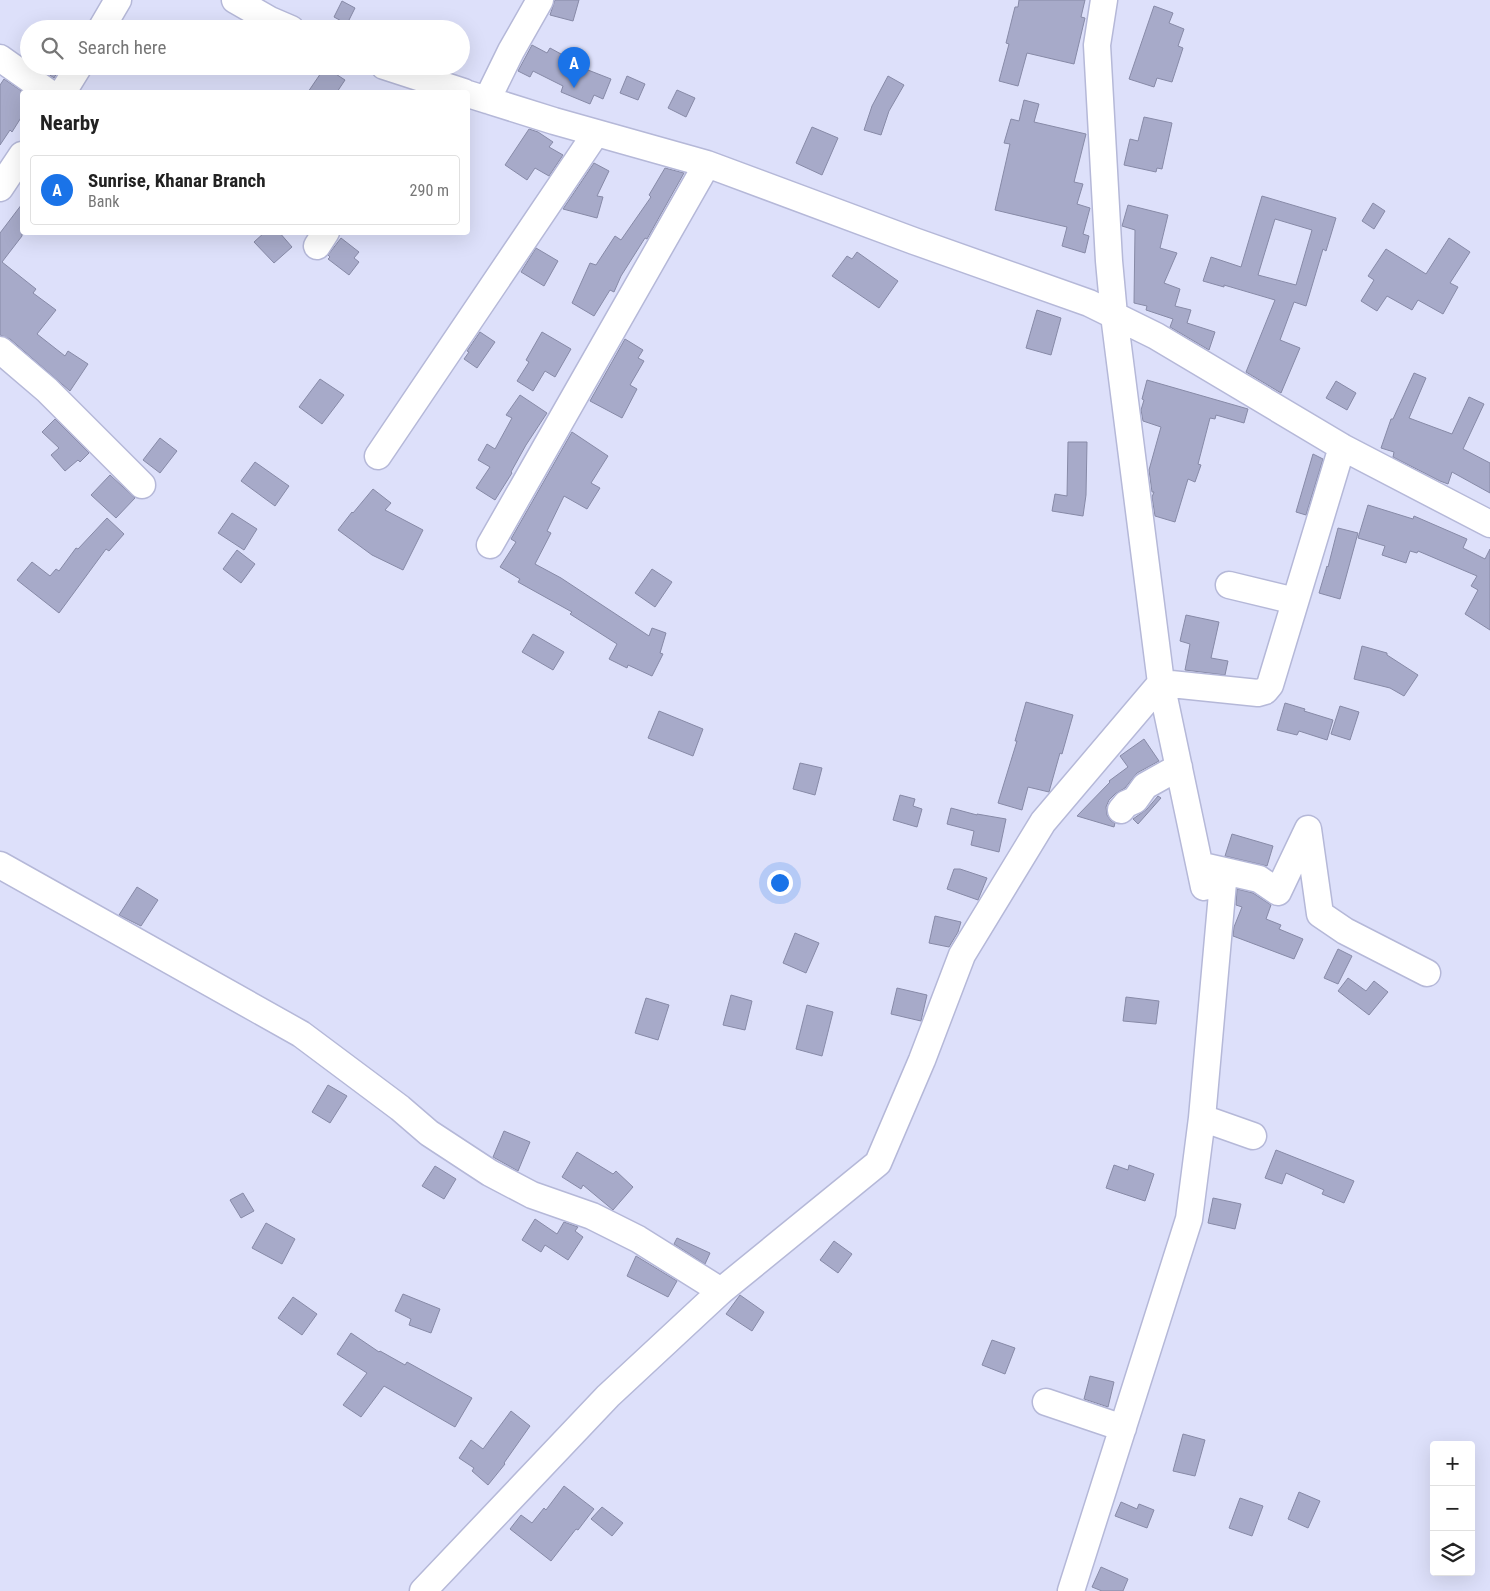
<!DOCTYPE html>
<meta charset="utf-8">
<style>
body{margin:0;font-family:"Roboto Condensed",sans-serif;background:#f6f6f6;color:#222}
.controls{position:absolute;right:15px;bottom:15px;display:grid;overflow:hidden;border-radius:5px;box-shadow:0 5px 20px #0002}
.controls button{width:45px;height:45px;display:grid;place-items:center;padding:0;border:0;border-bottom:1px solid #e0e0e0;background:#fff;color:#222;font:25px sans-serif}
.you{position:absolute;left:779px;top:882px;width:18px;height:18px;margin:-12px;border:4px solid #fff;border-radius:50%;background:#1a73e8;box-shadow:0 0 0 8px #1a73e833}
.badge{display:grid;place-items:center;width:32px;height:32px;border-radius:50%;background:#1a73e8;color:#fff;font-size:16px;font-weight:700}
.pin{position:absolute;translate:-50% -41px;filter:drop-shadow(0 1px 2px #0008)}
.pin::after{content:'';position:absolute;top:26px;width:18px;height:15px;background:inherit;clip-path:polygon(0 0,100% 0,50% 100%)}
.list{margin:0;padding:0;list-style:none}
h2{display:flex;justify-content:space-between;align-items:center;height:65px;margin:0;padding:0 20px;font-size:21px}
h2 small{font-size:16px;font-weight:400;color:#767676}
.list li{display:grid;grid-template-columns:32px 1fr auto;gap:15px;align-items:center;box-sizing:border-box;height:70px;margin:0 10px 10px;padding:0 10px;border:1px solid #e0e0e0;border-radius:5px}
.list b{display:block;font-size:19px;white-space:nowrap}
.list p{margin:0;font-size:16px;white-space:nowrap;color:#767676}
.list em{font-size:16px;font-style:normal;color:#767676}
.icon{flex:none;width:28px;height:28px;fill:none;stroke:currentColor;stroke-width:2;stroke-linecap:round;stroke-linejoin:round}
.map{position:relative;flex:none;width:1490px;height:1591px;overflow:hidden}
.search{position:absolute;background:#fff;box-shadow:0 5px 20px #0002;left:20px;top:20px;width:450px;height:55px;display:flex;align-items:center;gap:12px;box-sizing:border-box;padding:0 18px;border-radius:28px;color:#767676;font-size:19px}
.panel{position:absolute;background:#fff;box-shadow:0 5px 20px #0002;left:20px;top:90px;width:450px;height:145px;border-radius:5px}
.map>svg:first-child{display:block}
.building{fill:#a7aac9;stroke:#878aa7;fill-rule:evenodd}
.lines{fill:none;stroke-linecap:round;stroke-linejoin:round}
.minor-casing{stroke:#b5b8d8;stroke-width:29}
.minor{stroke:#fff;stroke-width:26}
</style>
<div class="map">
<svg width="1490" height="1591" viewBox="0 0 1490 1591">
<rect width="100%" height="100%" fill="#dde0fa"/>
<path class="building" d="M 555,0 L 579,0 L 573,21 L 550,15 Z
M 1019,0 L 1085,0 L 1081,17 L 1085,18 L 1074,64 L 1027,53 L 1018,86 L 999,81 L 1009,44 L 1006,43 L 1015,7 L 1018,7 Z
M 342,1 L 355,8 L 347,24 L 334,17 Z
M 1154,6 L 1173,13 L 1169,23 L 1184,29 L 1178,46 L 1183,48 L 1172,82 L 1157,78 L 1154,87 L 1129,79 Z
M 532,45 L 547,53 L 550,48 L 572,60 L 570,63 L 611,79 L 603,99 L 594,95 L 590,104 L 561,92 L 563,86 L 533,71 L 530,77 L 518,71 Z
M 41,66 L 61,66 L 54,78 L 40,68 Z
M 325,67 L 345,80 L 337,92 L 308,92 Z
M 627,76 L 645,84 L 638,100 L 620,93 Z
M 888,76 L 904,85 L 889,111 L 881,135 L 864,130 L 872,106 Z
M 4,79 L 23,92 L 22,116 L 12,132 L 10,130 L 0,145 L 0,85 Z
M 677,90 L 695,98 L 686,117 L 668,108 Z
M 1024,100 L 1039,104 L 1034,122 L 1086,134 L 1074,182 L 1083,184 L 1077,204 L 1090,208 L 1083,234 L 1089,236 L 1085,253 L 1062,246 L 1067,227 L 995,210 L 1010,144 L 1004,143 L 1011,119 L 1019,121 Z
M 1144,117 L 1172,123 L 1162,169 L 1157,168 L 1156,172 L 1124,165 L 1130,139 L 1138,141 Z
M 812,127 L 838,138 L 822,175 L 796,163 Z
M 529,129 L 538,132 L 553,142 L 549,147 L 563,155 L 549,176 L 535,168 L 527,180 L 505,165 Z
M 594,163 L 609,171 L 597,196 L 603,197 L 597,218 L 563,209 Z
M 665,168 L 684,173 L 647,239 L 645,238 L 621,276 L 614,292 L 610,290 L 594,316 L 572,303 L 590,263 L 596,265 L 615,236 L 621,240 L 651,197 L 649,195 Z
M 1262,196 L 1336,218 L 1326,251 L 1323,249 L 1306,306 L 1294,302 L 1280,340 L 1300,348 L 1281,393 L 1246,372 L 1275,300 L 1224,285 L 1224,287 L 1203,281 L 1211,257 L 1241,267 ZM 1275,219 L 1312,230 L 1296,285 L 1258,275 Z
M 1373,203 L 1385,211 L 1374,229 L 1362,221 Z
M 22,204 L 22,236 L 2,262 L 36,289 L 33,293 L 56,310 L 37,334 L 65,356 L 68,351 L 88,364 L 70,391 L 10,339 L 0,335 L 0,233 Z
M 1128,205 L 1168,215 L 1160,248 L 1177,253 L 1164,283 L 1180,289 L 1175,306 L 1191,310 L 1187,323 L 1215,332 L 1209,350 L 1170,327 L 1173,319 L 1146,310 L 1147,306 L 1134,303 L 1135,230 L 1122,226 Z
M 265,232 L 279,232 L 292,247 L 274,263 L 254,242 Z
M 341,238 L 359,252 L 354,258 L 359,262 L 349,275 L 328,259 L 330,257 L 328,255 Z
M 1449,238 L 1470,252 L 1450,283 L 1458,287 L 1443,314 L 1418,300 L 1412,310 L 1387,296 L 1377,311 L 1361,301 L 1374,280 L 1368,276 L 1386,249 L 1426,274 Z
M 536,248 L 558,261 L 544,286 L 521,272 Z
M 857,252 L 898,281 L 879,308 L 832,276 L 847,256 L 852,259 Z
M 1037,310 L 1061,318 L 1051,355 L 1026,348 Z
M 480,332 L 495,342 L 477,368 L 464,359 L 469,352 L 467,351 Z
M 542,332 L 571,349 L 555,377 L 545,371 L 533,391 L 517,381 L 529,362 L 526,360 Z
M 625,339 L 643,350 L 638,358 L 644,361 L 630,385 L 637,389 L 622,418 L 590,401 Z
M 1414,373 L 1426,378 L 1409,418 L 1452,434 L 1469,397 L 1484,404 L 1463,449 L 1490,463 L 1490,493 L 1452,472 L 1448,484 L 1440,481 L 1393,457 L 1394,452 L 1381,448 L 1391,419 L 1393,419 Z
M 320,379 L 344,395 L 322,424 L 299,407 Z
M 1147,380 L 1248,409 L 1244,423 L 1216,415 L 1215,419 L 1210,418 L 1198,464 L 1201,465 L 1195,482 L 1188,479 L 1175,522 L 1155,516 L 1152,497 L 1154,492 L 1152,492 L 1149,470 L 1161,427 L 1143,421 L 1141,410 L 1144,400 L 1142,399 Z
M 1336,381 L 1356,393 L 1347,410 L 1326,398 Z
M 520,395 L 547,413 L 526,445 L 511,472 L 512,473 L 495,500 L 476,488 L 490,467 L 478,460 L 487,444 L 495,449 L 512,418 L 506,415 Z
M 55,419 L 89,453 L 80,462 L 78,460 L 65,471 L 51,455 L 59,448 L 42,432 Z
M 572,432 L 608,456 L 591,483 L 600,488 L 587,509 L 564,496 L 547,531 L 551,533 L 535,564 L 561,578 L 649,636 L 652,628 L 666,633 L 660,653 L 663,654 L 652,676 L 628,665 L 627,668 L 609,659 L 617,644 L 570,614 L 572,612 L 518,582 L 520,579 L 500,567 L 516,542 L 511,539 Z
M 160,438 L 177,451 L 160,473 L 143,460 Z
M 1068,442 L 1087,442 L 1086,495 L 1083,516 L 1052,511 L 1055,494 L 1067,496 Z
M 1313,454 L 1323,459 L 1306,515 L 1296,512 Z
M 255,462 L 289,486 L 275,506 L 241,481 Z
M 110,475 L 135,498 L 116,518 L 91,495 Z
M 373,489 L 391,503 L 385,510 L 423,530 L 403,570 L 372,555 L 338,530 L 352,512 L 353,513 Z
M 1368,505 L 1413,519 L 1414,516 L 1467,539 L 1463,548 L 1485,559 L 1490,549 L 1490,630 L 1465,614 L 1478,590 L 1471,586 L 1477,576 L 1418,551 L 1417,553 L 1410,551 L 1406,563 L 1382,555 L 1385,546 L 1358,538 Z
M 232,513 L 257,529 L 244,550 L 218,533 Z
M 107,518 L 124,534 L 109,551 L 106,549 L 59,613 L 17,580 L 32,562 L 50,576 L 56,569 L 59,571 L 76,548 L 78,549 Z
M 1338,528 L 1358,533 L 1340,599 L 1319,593 L 1327,566 L 1328,567 Z
M 237,550 L 255,564 L 241,583 L 223,569 Z
M 652,569 L 672,582 L 655,607 L 635,593 Z
M 1186,615 L 1219,622 L 1211,658 L 1228,661 L 1225,675 L 1185,670 L 1190,644 L 1180,641 Z
M 533,634 L 564,652 L 553,670 L 522,652 Z
M 1362,646 L 1387,653 L 1387,655 L 1418,675 L 1404,696 L 1390,688 L 1354,679 Z
M 1026,702 L 1073,715 L 1062,754 L 1060,753 L 1049,792 L 1028,787 L 1022,810 L 998,803 L 1017,741 L 1015,741 Z
M 1285,703 L 1305,709 L 1304,711 L 1333,720 L 1327,740 L 1299,731 L 1297,735 L 1277,730 Z
M 1340,706 L 1359,712 L 1350,740 L 1331,734 Z
M 659,711 L 703,729 L 693,756 L 648,738 Z
M 1144,739 L 1159,761 L 1137,773 L 1125,788 L 1115,794 L 1109,800 L 1106,807 L 1107,815 L 1111,821 L 1115,823 L 1114,827 L 1077,816 L 1110,782 L 1109,781 L 1128,767 L 1120,756 Z
M 800,763 L 822,768 L 815,795 L 793,789 Z
M 900,795 L 915,799 L 913,806 L 922,809 L 917,827 L 893,820 Z
M 1158,796 L 1161,798 L 1138,824 L 1133,819 L 1147,809 Z
M 951,808 L 977,815 L 977,814 L 1006,819 L 999,852 L 971,845 L 974,831 L 947,824 Z
M 1232,834 L 1273,846 L 1267,866 L 1225,856 Z
M 954,869 L 960,869 L 987,878 L 978,900 L 947,889 Z
M 137,887 L 158,900 L 141,926 L 119,915 Z
M 1237,889 L 1253,893 L 1271,905 L 1266,919 L 1281,925 L 1279,929 L 1303,939 L 1294,959 L 1233,936 L 1234,927 L 1242,907 L 1236,905 Z
M 935,916 L 961,922 L 958,932 L 949,947 L 929,943 Z
M 795,933 L 819,943 L 806,973 L 783,963 Z
M 1338,949 L 1352,956 L 1338,984 L 1324,978 Z
M 1348,978 L 1366,991 L 1374,981 L 1388,992 L 1369,1015 L 1338,991 Z
M 897,988 L 927,995 L 921,1021 L 891,1014 Z
M 731,995 L 752,1001 L 745,1030 L 723,1025 Z
M 1126,997 L 1159,1001 L 1156,1024 L 1123,1021 Z
M 646,998 L 669,1005 L 658,1040 L 635,1033 Z
M 807,1005 L 833,1012 L 822,1056 L 796,1049 Z
M 328,1085 L 347,1096 L 330,1123 L 312,1112 Z
M 504,1131 L 530,1142 L 518,1171 L 493,1157 Z
M 1276,1150 L 1354,1181 L 1344,1203 L 1322,1194 L 1324,1190 L 1286,1173 L 1282,1184 L 1265,1178 Z
M 577,1152 L 613,1174 L 616,1171 L 633,1187 L 613,1210 L 583,1185 L 581,1189 L 562,1177 Z
M 1114,1165 L 1128,1170 L 1129,1165 L 1154,1174 L 1145,1201 L 1106,1188 Z
M 435,1166 L 456,1179 L 444,1199 L 422,1186 Z
M 243,1193 L 254,1211 L 241,1218 L 230,1200 Z
M 1213,1198 L 1241,1204 L 1235,1229 L 1208,1223 Z
M 535,1219 L 557,1234 L 564,1222 L 578,1227 L 575,1231 L 583,1237 L 568,1260 L 545,1245 L 541,1252 L 522,1240 Z
M 266,1223 L 295,1239 L 282,1264 L 252,1248 Z
M 677,1238 L 710,1253 L 705,1264 L 674,1244 Z
M 834,1241 L 852,1254 L 838,1273 L 820,1260 Z
M 636,1256 L 677,1281 L 668,1297 L 627,1276 Z
M 403,1294 L 440,1309 L 431,1333 L 409,1325 L 411,1319 L 395,1311 Z
M 740,1295 L 764,1312 L 752,1331 L 726,1314 Z
M 293,1297 L 317,1314 L 302,1335 L 278,1318 Z
M 351,1333 L 379,1352 L 380,1351 L 405,1365 L 407,1362 L 472,1398 L 455,1427 L 384,1386 L 361,1417 L 343,1405 L 367,1373 L 337,1354 Z
M 992,1340 L 1015,1348 L 1005,1374 L 982,1365 Z
M 1090,1376 L 1114,1382 L 1108,1407 L 1084,1399 Z
M 511,1411 L 530,1426 L 504,1463 L 505,1464 L 488,1485 L 472,1471 L 474,1468 L 459,1458 L 471,1440 L 483,1449 Z
M 1183,1434 L 1205,1440 L 1195,1476 L 1173,1471 Z
M 564,1486 L 594,1509 L 578,1530 L 576,1529 L 551,1561 L 510,1529 L 521,1515 L 532,1523 L 544,1508 L 546,1510 Z
M 1299,1492 L 1320,1501 L 1308,1528 L 1288,1519 Z
M 1240,1498 L 1263,1506 L 1252,1536 L 1229,1528 Z
M 1121,1502 L 1137,1509 L 1139,1504 L 1154,1510 L 1147,1528 L 1115,1516 Z
M 602,1507 L 623,1523 L 612,1536 L 591,1519 Z
M 1101,1567 L 1128,1579 L 1123,1591 L 1102,1591 L 1092,1587 Z"/>
<g class="lines">
<g class="minor-casing">
<path id="minor" d="M 235,0 L 270,20 L 291,29
M 101,29 L 118,0
M 0,58 L 48,92
M 384,66 L 464,92
M 63,92 L 79,66
M 468,94 L 554,121 L 707,164 L 914,241 L 1089,303 L 1156,336 L 1342,447 L 1490,524
M 487,100 L 511,51 L 540,0
M 0,188 L 22,155
M 317,246 L 326,232
M 0,350 L 47,390 L 142,485
M 378,456 L 596,133
M 490,545 L 707,164
M 1229,585 L 1295,601
M 1121,810 L 1126,804 L 1135,800 L 1145,786 L 1179,767
M 0,865 L 301,1034 L 400,1108 L 429,1133 L 490,1173 L 532,1195 L 592,1216 L 638,1239 L 721,1291
M 1207,867 L 1259,879 L 1278,892 L 1308,829 L 1320,914 L 1345,931 L 1427,973
M 1202,1118 L 1253,1136
M 1046,1402 L 1123,1428
M 423,1591 L 608,1396 L 721,1291 L 878,1163 L 922,1060 L 962,955 L 1043,822 L 1161,683 L 1258,693 L 1265,691 L 1270,685 L 1342,447
M 1071,1591 L 1189,1219 L 1202,1118 L 1224,871 L 1204,887 L 1161,683 L 1114,315 L 1109,261 L 1097,45 L 1104,0"/>
</g>
<use href="#minor" class="minor"/>
</g>
</svg>
<div class="controls">
<button>+</button>
<button>−</button>
<button><svg class="icon" aria-label="layers" viewBox="0 0 24 24"><path d="M12 4l9 5-9 5-9-5zM3 14l9 5 9-5"/></svg></button>
</div>
<div class="you"></div>
<div class="pin badge" style="left:574px;top:88px">A</div>
<div class="search"><svg class="icon" aria-label="search" viewBox="0 0 24 24"><circle cx="10" cy="10" r="6"/><path d="M15 15l6 6"/></svg>Search here</div>
<section class="panel">
<h2>Nearby<small></small></h2>
<ul class="list">
<li><span class="badge">A</span><div><b>Sunrise, Khanar Branch</b><p>Bank</p></div><em>290 m</em></li>
</ul>
</section>
</div>
